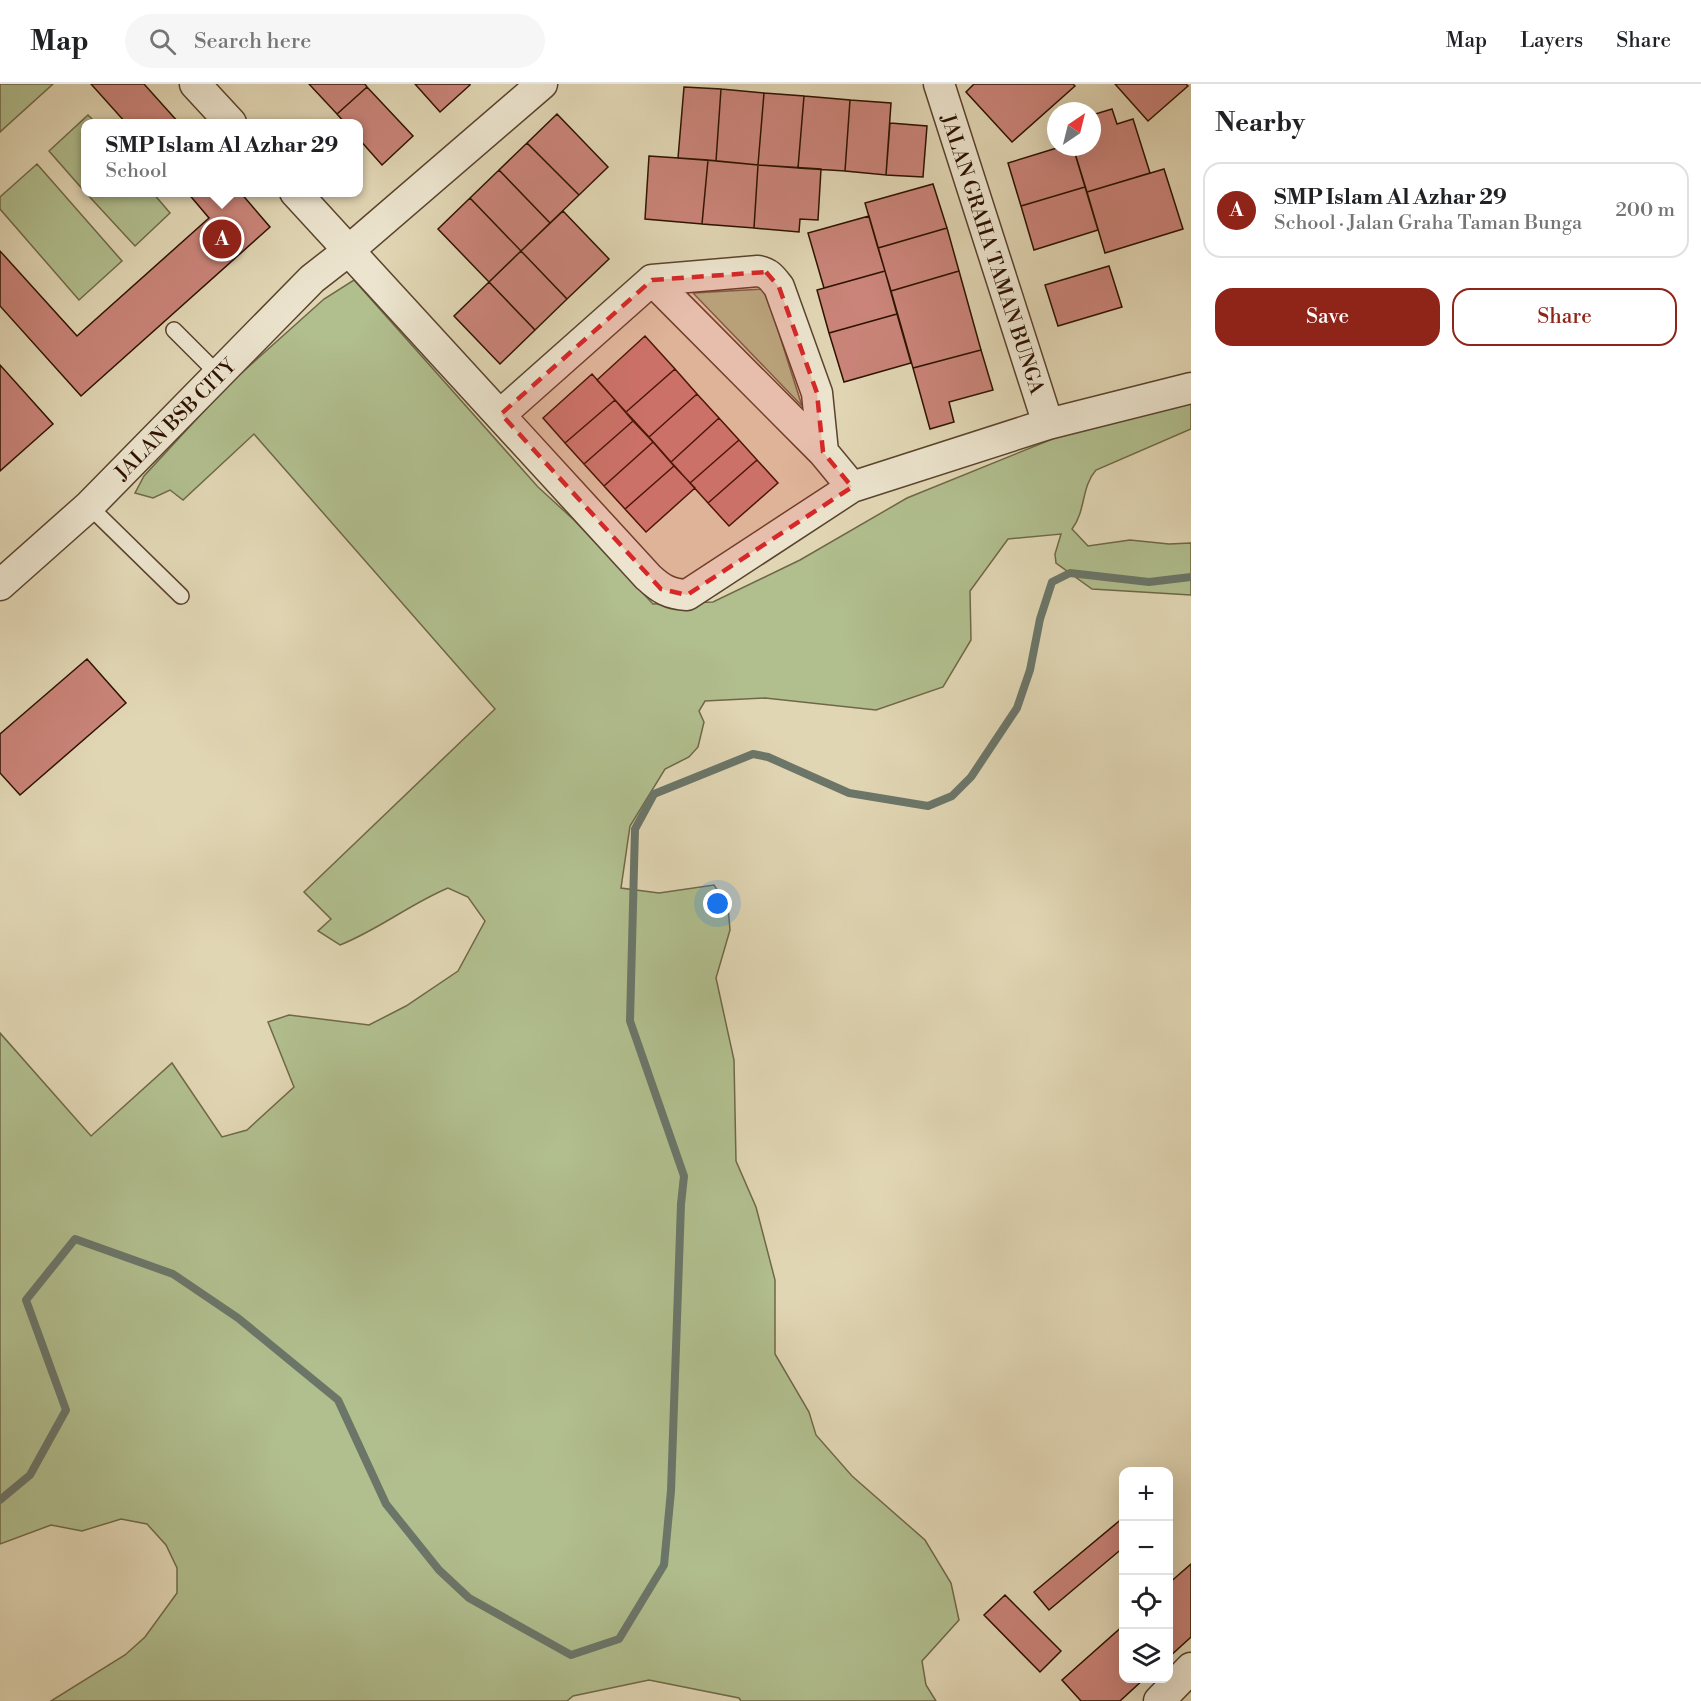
<!DOCTYPE html>
<meta charset="utf-8">
<style>
body{margin:0;font-family:"Libre Bodoni",serif;background:#f6f6f6;color:#202124}
.controls{position:absolute;right:18px;bottom:18px;display:grid;overflow:hidden;border-radius:12px;box-shadow:0 6px 24px #0002}
.controls button{width:54px;height:54px;display:grid;place-items:center;padding:0;border:0;border-bottom:2px solid #e0e0e0;background:#fff;color:#202124;font:30px sans-serif}
.compass{position:absolute;left:1047px;top:18px;width:54px;height:54px;border-radius:50%;background:#fff;box-shadow:0 6px 24px #0002;rotate:35deg}
.you{position:absolute;left:718px;top:820px;width:21px;height:21px;margin:-15px;border:4px solid #fff;border-radius:50%;background:#1a73e8;box-shadow:0 0 0 9px #1a73e833}
.badge{display:grid;place-items:center;width:39px;height:39px;border-radius:50%;background:#8f2418;color:#fff;font-size:20px;font-weight:700}
.pin{position:absolute;translate:-50% -50%;border:3px solid #fff;box-shadow:0 2px 6px #0006}
.popup{position:absolute;left:81px;top:35px;width:282px;height:78px;box-sizing:border-box;display:grid;place-content:center;border-radius:12px;background:#fff;filter:drop-shadow(0 2px 4px #0005);font-size:20px;white-space:nowrap;color:#757577}
.popup b{font-size:22px;color:#202124}
.popup::after{content:'';position:absolute;left:50%;top:100%;margin-left:-12px;border:12px solid transparent;border-top-color:#fff}
.list{margin:0;padding:0;list-style:none}
h2{display:flex;justify-content:space-between;align-items:center;height:78px;margin:0;padding:0 24px;font-size:26px}
h2 small{font-size:20px;font-weight:400;color:#757577}
.list li{display:grid;grid-template-columns:39px 1fr auto;gap:18px;align-items:center;box-sizing:border-box;height:96px;margin:0 12px 12px;padding:0 12px;border:2px solid #e0e0e0;border-radius:18px}
.list b{display:block;font-size:22px;white-space:nowrap}
.list p{margin:0;font-size:20px;white-space:nowrap;color:#757577}
.list em{font-size:20px;font-style:normal;color:#757577}
.actions{display:flex;gap:12px;padding:18px 24px}
.actions a{flex:1;padding:14px 0;border:2px solid #8f2418;border-radius:18px;text-align:center;font-size:21px;color:#8f2418}
.actions .main{background:#8f2418;color:#fff}
.icon{flex:none;width:33px;height:33px;fill:none;stroke:currentColor;stroke-width:2;stroke-linecap:round;stroke-linejoin:round}
.map{position:relative;flex:none;width:1191px;height:1617px;overflow:hidden}
header{display:flex;align-items:center;gap:36px;box-sizing:border-box;height:84px;padding:0 30px;background:#fff;border-bottom:2px solid #e0e0e0}
header strong{font-size:28px}
nav{display:flex;gap:33px;margin-inline-start:auto;font-size:21px}
.search{width:420px;height:54px;background:#f6f6f6;display:flex;align-items:center;gap:15px;box-sizing:border-box;padding:0 21px;border-radius:33px;color:#757577;font-size:22px}
main{display:flex}
aside{flex:1;background:#fff}
.map>svg:first-child{display:block}
.green{fill:#b1be8e;stroke:#6f6847;stroke-width:1.5}
.lines{fill:none;stroke-linecap:round;stroke-linejoin:round}
.stream{stroke:#6b7669;stroke-width:8}
.building{fill:#ca8479;stroke:#2d1200;stroke-width:1.5}
.lane-casing{stroke:#5a432d;stroke-width:18}
.street-casing{stroke:#5a432d;stroke-width:33}
.lane{stroke:#ece4ce;stroke-width:15}
.street{stroke:#ece4ce;stroke-width:30}
.marked{fill:#d62828;fill-opacity:0.2;stroke:#d62828;stroke-width:4.5;stroke-dasharray:12 8;stroke-linejoin:round}
.labels{text-anchor:middle;stroke-width:4.5;stroke-linejoin:round;paint-order:stroke}
.street-label{font-size:20px;fill:#2d1200;stroke:#ece4ce}
</style>
<header>
<strong>Map</strong>
<div class="search"><svg class="icon" aria-label="search" viewBox="0 0 24 24"><circle cx="10" cy="10" r="6"/><path d="M15 15l6 6"/></svg>Search here</div>
<nav><a>Map</a><a>Layers</a><a>Share</a></nav>
</header>
<main>
<div class="map">
<svg width="1191" height="1617" viewBox="0 0 1191 1617">
<rect width="100%" height="100%" fill="#e1d6b4"/>
<filter id="stains"><feTurbulence type="fractalNoise" baseFrequency=".00333" numOctaves="4"/><feColorMatrix values="0 0 0 0 .2 0 0 0 0 .09 0 0 0 0 .02 0 0 0 .5 -.17"/></filter>
<radialGradient id="worn" r=".72"><stop offset=".6" stop-color="#630" stop-opacity="0"/><stop offset="1" stop-color="#630" stop-opacity=".3"/></radialGradient>
<path class="green" d="M 0,0 L 53,0 L 0,48 Z
M 88,31 L 96,39 L 86,39 L 85,108 L 49,67 Z
M 37,80 L 122,177 L 79,216 L 0,125 L 0,113 Z
M 86,109 L 153,109 L 170,129 L 135,162 Z
M 354,196 L 538,403 L 574,436 L 653,520 L 713,518 L 800,476 L 907,414 L 1087,341 L 1191,316 L 1191,345 L 1096,386 C 1081,403 1086,427 1072,445 L 1088,462 L 1130,456 L 1169,460 L 1191,459 L 1191,511 L 1092,505 L 1056,479 L 1055,470 L 1061,450 L 1008,455 L 970,507 L 971,556 L 943,603 L 876,626 L 765,614 L 705,617 L 699,627 L 704,638 L 698,663 L 689,673 L 665,685 L 630,742 L 621,804 L 659,809 L 714,801 L 728,822 L 730,846 L 716,894 L 734,976 L 736,1077 L 756,1123 L 775,1196 L 775,1270 L 809,1328 L 816,1351 L 852,1392 L 925,1456 L 951,1499 L 959,1536 L 922,1577 L 926,1601 L 936,1617 L 741,1617 L 739,1614 L 649,1596 L 573,1612 L 567,1617 L 51,1617 L 125,1571 L 145,1553 L 177,1509 L 177,1484 L 166,1461 L 147,1440 L 121,1435 L 82,1447 L 51,1441 L 0,1460 L 0,949 L 91,1052 L 172,979 L 222,1053 L 247,1046 L 294,1003 L 268,938 L 289,931 L 369,941 L 406,922 L 458,887 L 485,837 L 468,813 L 448,804 C 410,820 378,846 340,861 L 318,847 L 331,835 L 304,808 L 495,625 L 254,350 L 183,416 L 170,406 L 153,414 L 135,409 L 144,392 L 228,301 L 324,215 Z
M 765,205 L 802,322 L 693,209 Z"/>
<g class="lines">
<path class="stream" d="M 0,1416 L 30,1391 L 66,1326 L 26,1216 L 75,1155 L 173,1190 L 238,1234 L 338,1316 L 386,1420 L 439,1486 L 469,1514 L 571,1571 L 619,1555 L 664,1481 L 671,1407 L 681,1120 L 684,1092 L 630,937 L 635,745 L 654,710 L 753,670 L 768,673 L 849,709 L 928,722 L 952,712 L 971,693 L 1017,624 L 1030,586 L 1040,535 L 1052,498 L 1070,489 L 1149,498 L 1191,493"/>
</g>
<path class="building" d="M 91,0 L 144,0 L 179,39 L 126,39 Z
M 309,0 L 365,0 L 367,3 L 337,30 Z
M 415,0 L 470,0 L 470,1 L 440,28 Z
M 974,0 L 1073,0 L 1075,2 L 1012,58 L 966,8 Z
M 1115,0 L 1186,0 L 1188,2 L 1148,37 Z
M 367,3 L 413,52 L 382,81 L 358,54 L 358,39 L 345,39 L 337,30 Z
M 684,3 L 721,5 L 716,77 L 678,74 Z
M 721,5 L 764,9 L 758,81 L 716,77 Z
M 764,9 L 804,12 L 798,84 L 758,81 Z
M 804,12 L 850,16 L 845,87 L 798,84 Z
M 850,16 L 891,19 L 886,91 L 845,87 Z
M 1112,25 L 1117,40 L 1133,35 L 1150,89 L 1087,108 L 1073,63 L 1092,63 L 1092,31 Z
M 557,30 L 608,83 L 579,111 L 527,59 Z
M 890,39 L 927,42 L 923,93 L 886,91 Z
M 527,59 L 579,111 L 550,139 L 499,86 Z
M 1060,63 L 1073,63 L 1085,103 L 1021,122 L 1008,79 Z
M 649,72 L 708,76 L 702,140 L 645,135 Z
M 708,76 L 758,81 L 754,144 L 702,140 Z
M 758,81 L 821,85 L 818,136 L 800,135 L 799,148 L 754,144 Z
M 1164,85 L 1183,145 L 1105,169 L 1087,108 Z
M 499,86 L 550,139 L 521,167 L 470,114 Z
M 933,100 L 947,144 L 878,164 L 865,119 Z
M 1085,103 L 1098,146 L 1034,166 L 1021,122 Z
M 187,108 L 240,108 L 270,143 L 81,312 L 0,222 L 0,167 L 77,252 L 209,134 Z
M 470,114 L 521,167 L 489,198 L 438,145 Z
M 563,127 L 609,175 L 567,215 L 521,167 Z
M 869,132 L 885,187 L 824,204 L 808,149 Z
M 947,144 L 959,187 L 891,207 L 878,164 Z
M 521,167 L 567,215 L 535,246 L 489,198 Z
M 1109,182 L 1122,223 L 1058,242 L 1045,201 Z
M 885,187 L 897,230 L 829,249 L 817,206 Z
M 959,187 L 981,266 L 913,284 L 891,207 Z
M 489,198 L 535,246 L 500,280 L 454,232 Z
M 897,230 L 911,279 L 844,298 L 829,249 Z
M 645,252 L 675,285 L 626,328 L 597,296 Z
M 981,266 L 993,306 L 949,318 L 954,338 L 930,345 L 913,284 Z
M 0,281 L 53,340 L 0,387 Z
M 675,285 L 697,310 L 649,353 L 626,328 Z
M 592,290 L 615,316 L 565,359 L 543,334 Z
M 697,310 L 719,334 L 671,378 L 649,353 Z
M 615,316 L 633,337 L 584,380 L 565,359 Z
M 719,334 L 739,356 L 690,399 L 671,378 Z
M 633,337 L 653,358 L 604,402 L 584,380 Z
M 739,356 L 757,376 L 708,419 L 690,399 Z
M 653,358 L 674,382 L 625,425 L 604,402 Z
M 757,376 L 778,399 L 729,442 L 708,419 Z
M 674,382 L 695,404 L 646,448 L 625,425 Z
M 87,575 L 126,619 L 20,711 L 0,689 L 0,650 Z
M 1124,1433 L 1124,1463 L 1049,1526 L 1034,1508 Z
M 1191,1480 L 1191,1553 L 1168,1574 L 1168,1500 Z
M 1005,1511 L 1061,1567 L 1040,1588 L 984,1531 Z
M 1124,1541 L 1124,1594 L 1145,1594 L 1120,1617 L 1081,1617 L 1062,1596 Z"/>
<g class="lines">
<g class="lane-casing">
<path id="lane" d="M 174,246 L 219,291
M 89,422 L 181,512"/>
</g>
<g class="street-casing">
<path id="street" d="M 195,0 L 231,39
M 939,0 L 1048,340
M 295,108 L 648,493 C 661,505 669,510 687,511 L 852,403 L 1048,340 L 1191,304
M 652,196 L 758,187 C 769,189 772,194 779,203 L 817,309 L 823,368
M 501,330 L 652,196 L 823,368 L 852,403
M 0,501 L 89,422 L 312,195 L 348,167 L 542,0
M 1159,1617 L 1191,1584"/>
</g>
<use href="#lane" class="lane"/>
<use href="#street" class="street"/>
</g>
<path class="marked" d="M 766,188 L 779,203 L 817,309 L 823,368 L 852,403 L 687,511 L 661,505 L 501,330 L 652,196 Z"/>
<g class="labels">
<g class="street-label">
<text transform="translate(993 170) rotate(72)" y="7">JALAN GRAHA TAMAN BUNGA</text>
<text transform="translate(175 335) rotate(-45)" y="7">JALAN BSB CITY</text>
</g>
</g>
<rect width="100%" height="100%" filter="url(#stains)"/>
<rect width="100%" height="100%" fill="url(#worn)"/>
</svg>
<div class="controls">
<button>+</button>
<button>−</button>
<button><svg class="icon" aria-label="locate" viewBox="0 0 24 24"><circle cx="12" cy="12" r="6"/><path d="M12 2v4M12 18v4M2 12h4M18 12h4"/></svg></button>
<button><svg class="icon" aria-label="layers" viewBox="0 0 24 24"><path d="M12 4l9 5-9 5-9-5zM3 14l9 5 9-5"/></svg></button>
</div>
<svg class="compass" viewBox="-18 -18 36 36"><path d="M0-13l5 13h-10z" fill="#e53935"/><path d="M0 13l5-13h-10z" fill="#757577"/></svg>
<div class="you"></div>
<div class="pin badge" style="left:222px;top:155px">A</div>
<div class="popup"><b>SMP Islam Al Azhar 29</b>School</div>
</div>
<aside>
<h2>Nearby<small></small></h2>
<ul class="list">
<li><span class="badge">A</span><div><b>SMP Islam Al Azhar 29</b><p>School · Jalan Graha Taman Bunga</p></div><em>200 m</em></li>
</ul>
<div class="actions"><a class="main">Save</a><a>Share</a></div>
</aside>
</main>
